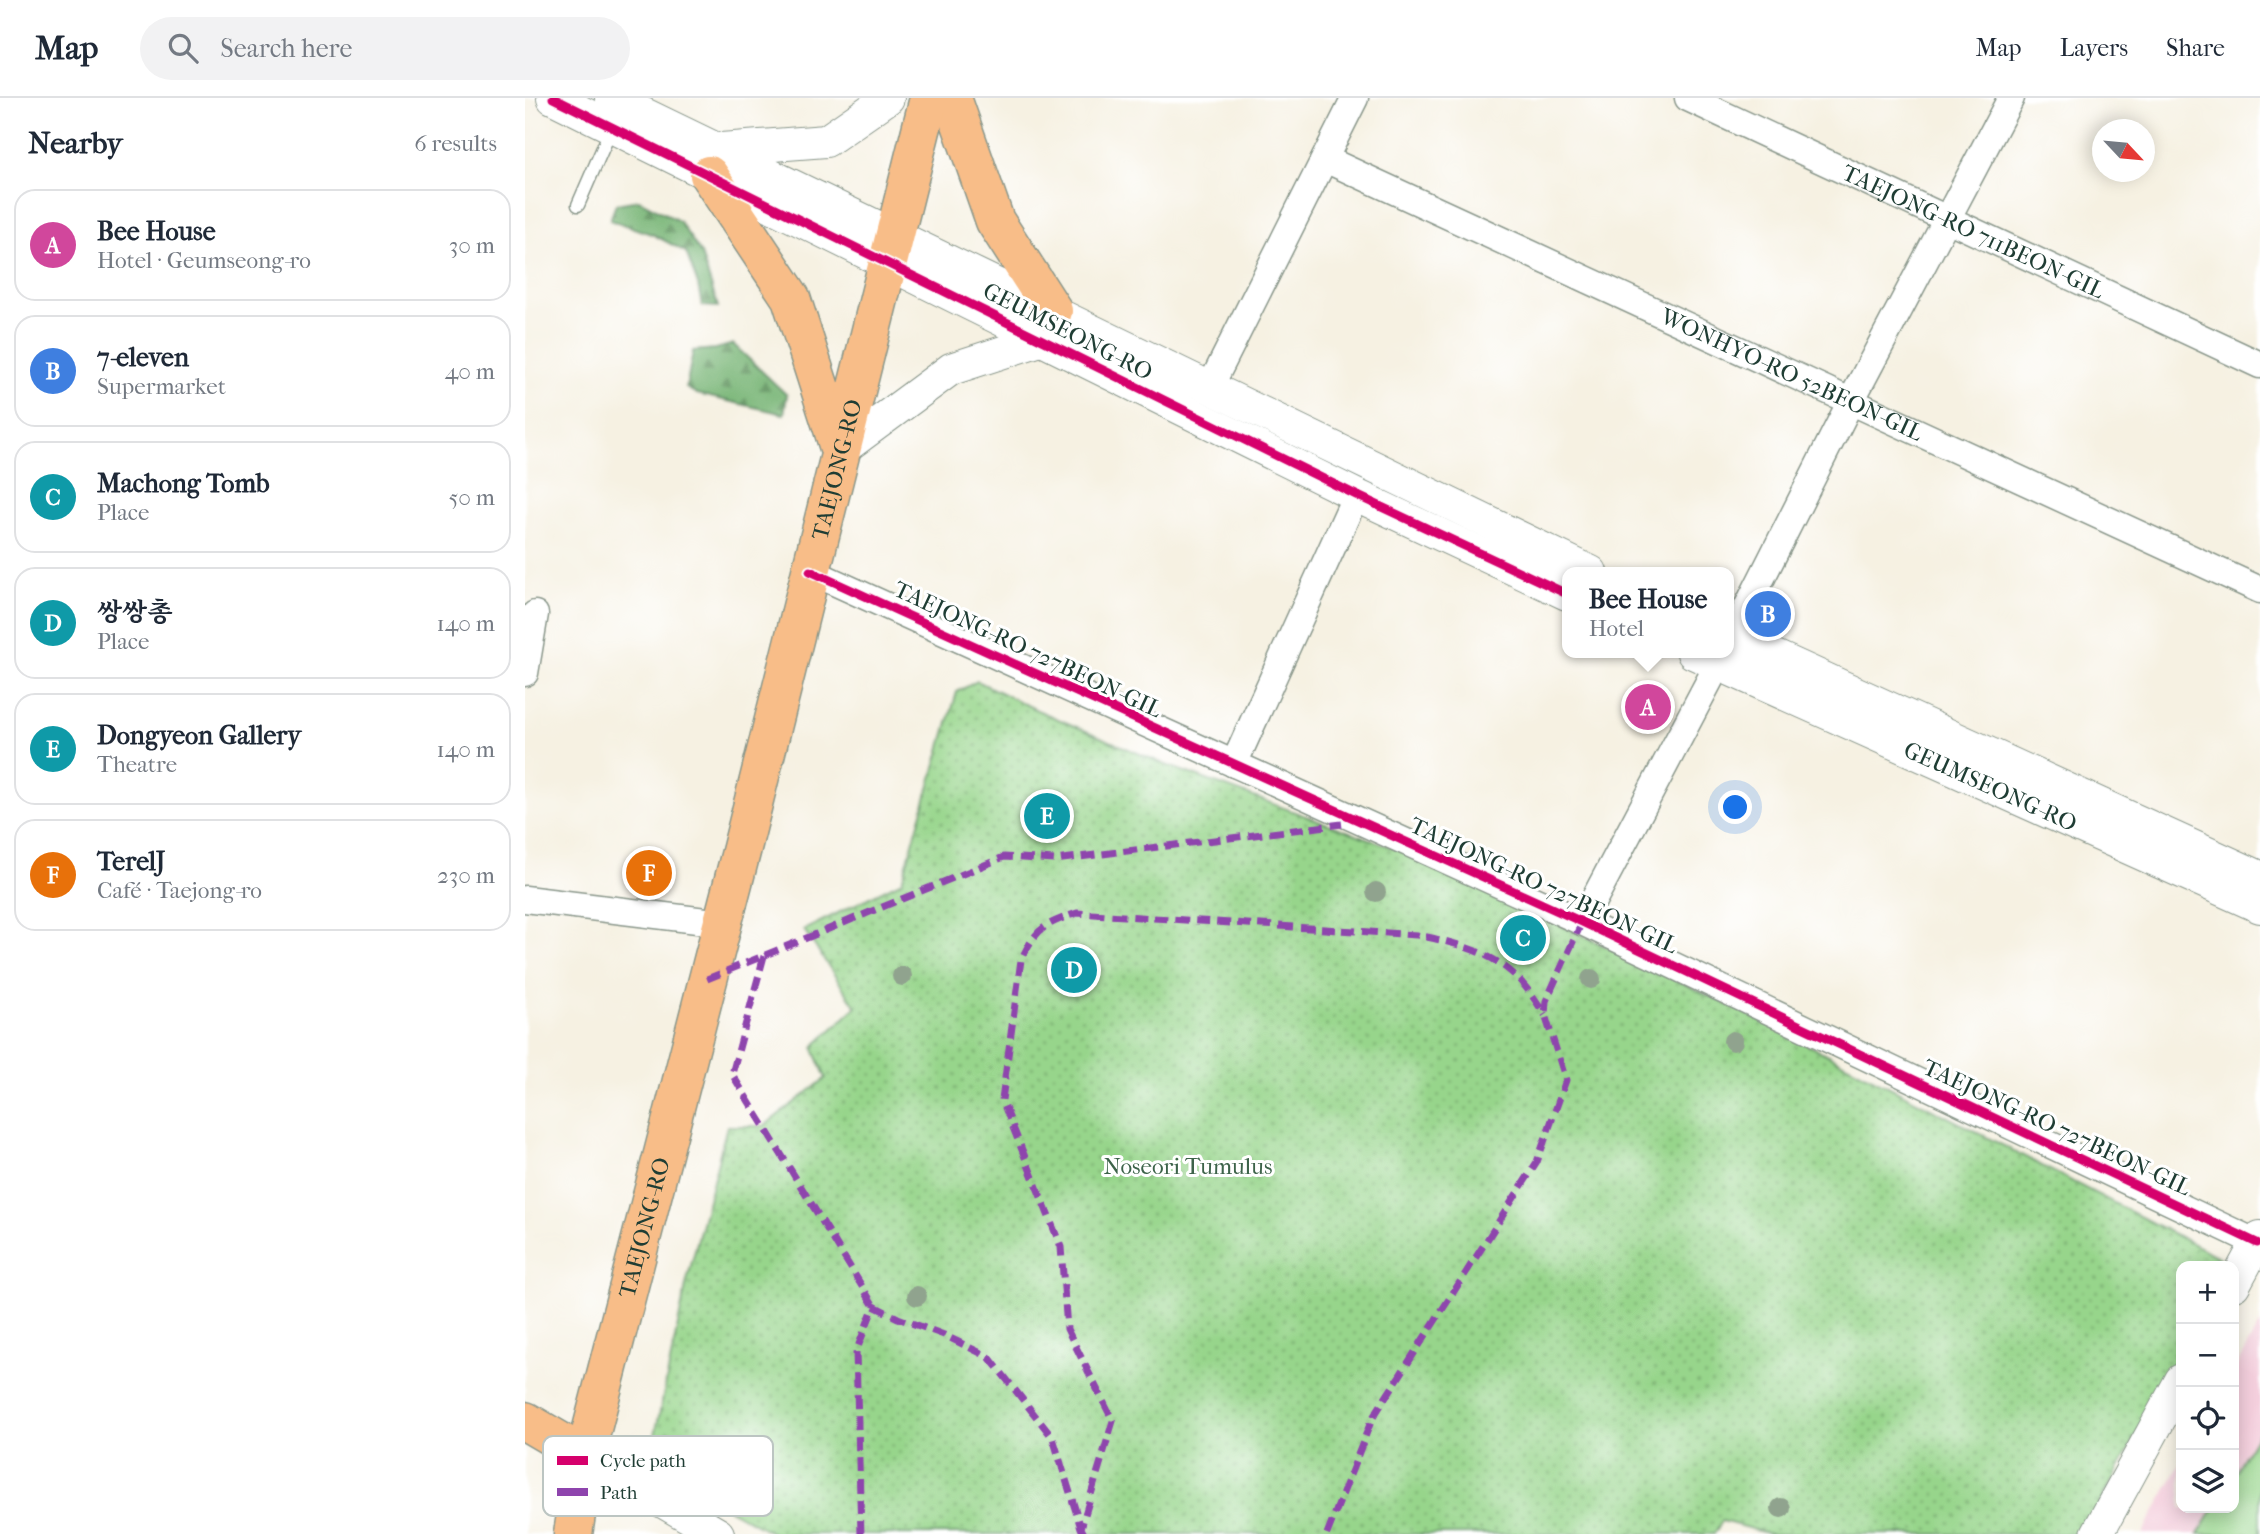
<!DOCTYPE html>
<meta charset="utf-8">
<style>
body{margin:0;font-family:"IM FELL French Canon","Noto Serif KR",serif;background:#f2f2f3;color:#1f2937}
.controls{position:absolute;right:21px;bottom:21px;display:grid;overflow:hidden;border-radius:14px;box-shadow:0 4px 18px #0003}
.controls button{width:63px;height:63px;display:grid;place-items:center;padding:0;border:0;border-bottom:2px solid #e0e1e3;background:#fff;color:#1f2937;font:35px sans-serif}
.compass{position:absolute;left:1567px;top:21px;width:63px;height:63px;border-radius:50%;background:#fff;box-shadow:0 4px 18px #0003;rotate:116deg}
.you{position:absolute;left:1211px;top:710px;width:24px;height:24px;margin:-18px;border:5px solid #fff;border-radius:50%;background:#1a73e8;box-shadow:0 0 0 10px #1a73e833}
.badge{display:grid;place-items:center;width:46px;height:46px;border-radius:50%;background:#2563eb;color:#fff;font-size:23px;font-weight:700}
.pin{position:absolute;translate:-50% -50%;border:4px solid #fff;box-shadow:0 2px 7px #0006}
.popup{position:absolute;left:1037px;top:469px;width:172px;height:91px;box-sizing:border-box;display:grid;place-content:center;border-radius:14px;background:#fff;filter:drop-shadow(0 2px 5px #0005);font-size:23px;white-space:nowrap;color:#747a83}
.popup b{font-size:26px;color:#1f2937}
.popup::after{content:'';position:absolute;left:50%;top:100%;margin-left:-14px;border:14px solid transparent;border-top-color:#fff}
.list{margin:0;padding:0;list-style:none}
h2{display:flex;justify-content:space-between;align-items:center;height:91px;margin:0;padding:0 28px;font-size:30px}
h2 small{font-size:23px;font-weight:400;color:#747a83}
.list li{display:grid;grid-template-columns:46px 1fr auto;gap:21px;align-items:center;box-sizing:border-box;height:112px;margin:0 14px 14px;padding:0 14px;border:2px solid #e0e1e3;border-radius:21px}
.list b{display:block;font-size:26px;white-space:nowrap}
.list p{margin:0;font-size:23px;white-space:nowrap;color:#747a83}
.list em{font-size:23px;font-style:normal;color:#747a83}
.icon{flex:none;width:38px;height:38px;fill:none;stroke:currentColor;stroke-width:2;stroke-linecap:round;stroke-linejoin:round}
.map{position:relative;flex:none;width:1735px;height:1436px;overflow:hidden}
header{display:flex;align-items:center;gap:42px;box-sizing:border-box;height:98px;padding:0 35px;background:#fff;border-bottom:2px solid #e0e1e3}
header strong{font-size:33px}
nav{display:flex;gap:38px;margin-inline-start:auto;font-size:24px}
.search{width:490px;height:63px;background:#f2f2f3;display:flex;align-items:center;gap:18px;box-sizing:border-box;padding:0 24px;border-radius:38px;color:#747a83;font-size:26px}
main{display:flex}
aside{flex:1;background:#fff}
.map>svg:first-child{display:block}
.built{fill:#f4cfdd}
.forest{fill:url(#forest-firs);stroke:#4c7a56;stroke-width:2}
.park{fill:url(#park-dots);stroke:#5b8960;stroke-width:2}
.garden{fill:#97d58b;stroke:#5b8960;stroke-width:2}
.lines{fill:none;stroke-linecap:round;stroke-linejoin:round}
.service-casing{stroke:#8a978b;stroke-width:15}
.minor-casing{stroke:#8a978b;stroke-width:29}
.tertiary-casing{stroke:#8a978b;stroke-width:34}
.primary-casing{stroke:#8a978b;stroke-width:41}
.service{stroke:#fff;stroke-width:12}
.minor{stroke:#fff;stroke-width:26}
.tertiary{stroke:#fff;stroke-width:32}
.primary{stroke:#f8bd88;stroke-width:38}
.quiet{stroke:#8e44ad;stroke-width:7;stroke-dasharray:14 7;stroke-linecap:butt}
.cycleway-casing{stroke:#fff;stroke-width:13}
.cycleway{stroke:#d6006c;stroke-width:9}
.tree{fill:#90a38e}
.labels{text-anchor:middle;stroke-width:6;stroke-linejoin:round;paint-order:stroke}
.street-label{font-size:23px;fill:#1f3d34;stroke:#fff}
.park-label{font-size:23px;fill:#3d634a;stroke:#fff}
.key{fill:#fff;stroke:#bcc5c2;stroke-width:2}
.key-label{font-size:19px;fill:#1f3d34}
</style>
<header>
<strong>Map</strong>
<div class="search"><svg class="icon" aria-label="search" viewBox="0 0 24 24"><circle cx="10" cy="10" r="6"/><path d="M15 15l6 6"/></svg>Search here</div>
<nav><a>Map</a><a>Layers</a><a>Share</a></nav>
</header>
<main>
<aside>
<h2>Nearby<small>6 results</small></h2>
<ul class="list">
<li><span class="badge" style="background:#d1479c">A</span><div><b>Bee House</b><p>Hotel · Geumseong-ro</p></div><em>30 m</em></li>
<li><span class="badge" style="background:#3f7fe0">B</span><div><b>7-eleven</b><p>Supermarket</p></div><em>40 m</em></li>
<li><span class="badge" style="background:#0f9aa8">C</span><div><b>Machong Tomb</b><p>Place</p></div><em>50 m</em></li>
<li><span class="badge" style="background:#0f9aa8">D</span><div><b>쌍쌍총</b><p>Place</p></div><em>140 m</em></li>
<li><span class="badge" style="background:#0f9aa8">E</span><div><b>Dongyeon Gallery</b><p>Theatre</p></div><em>140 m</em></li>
<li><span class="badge" style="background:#e8710a">F</span><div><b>TerelJ</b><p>Café · Taejong-ro</p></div><em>230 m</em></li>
</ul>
</aside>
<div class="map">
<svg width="1735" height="1436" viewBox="0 0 1735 1436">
<defs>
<pattern id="forest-firs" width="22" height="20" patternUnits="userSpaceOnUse" patternTransform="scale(1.75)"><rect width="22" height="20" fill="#79b677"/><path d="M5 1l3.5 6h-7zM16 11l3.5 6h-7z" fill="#639562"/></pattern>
<pattern id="park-dots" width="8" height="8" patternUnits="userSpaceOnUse" patternTransform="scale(1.75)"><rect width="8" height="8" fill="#97d58b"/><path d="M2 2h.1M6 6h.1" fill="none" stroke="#7bae72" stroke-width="1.8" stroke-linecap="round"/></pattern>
</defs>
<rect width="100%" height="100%" fill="#fff"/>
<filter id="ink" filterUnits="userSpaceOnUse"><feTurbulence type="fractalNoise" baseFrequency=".0143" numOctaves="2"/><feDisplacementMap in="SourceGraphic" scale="14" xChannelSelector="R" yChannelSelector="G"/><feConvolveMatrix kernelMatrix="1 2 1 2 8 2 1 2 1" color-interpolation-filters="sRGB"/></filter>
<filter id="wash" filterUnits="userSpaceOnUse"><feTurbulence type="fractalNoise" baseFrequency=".00686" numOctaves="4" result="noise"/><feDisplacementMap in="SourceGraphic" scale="28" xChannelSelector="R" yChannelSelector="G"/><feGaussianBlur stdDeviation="1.57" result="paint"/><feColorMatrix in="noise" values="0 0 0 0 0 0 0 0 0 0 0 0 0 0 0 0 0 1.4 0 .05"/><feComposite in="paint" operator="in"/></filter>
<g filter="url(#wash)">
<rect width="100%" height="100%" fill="#f6f1e2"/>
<path class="built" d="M 1735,1225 L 1735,1436 L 1617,1436 L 1656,1365 L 1656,1410 L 1709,1410 L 1709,1272 Z"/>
<path class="forest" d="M 114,102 L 154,123 L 176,156 L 193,209 L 177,208 L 173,187 L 161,154 L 129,137 L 85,122 L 91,106 Z
M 208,246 L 262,297 L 259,316 L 172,296 L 161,290 L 168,253 L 191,251 Z"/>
<path class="park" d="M 452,583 L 512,612 L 641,667 L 891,758 L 1239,924 L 1703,1164 L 1701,1168 L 1656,1168 L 1656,1253 L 1559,1436 L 1245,1436 L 1197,1423 L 1189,1436 L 249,1436 L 124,1366 L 162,1183 L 202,1028 L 239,1028 L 301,980 L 288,949 L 331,909 L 279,832 L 377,783 L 432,594 Z"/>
<path class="garden" d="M 1735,1332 L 1735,1436 L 1674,1436 L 1689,1410 L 1709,1410 L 1709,1376 Z"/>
</g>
<g filter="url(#ink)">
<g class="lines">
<g class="service-casing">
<path id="service" d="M 53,107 L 87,29"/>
</g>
<g class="minor-casing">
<g id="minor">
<path id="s1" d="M 1163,0 L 1735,267"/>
<path id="s2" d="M 800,61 L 1735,492"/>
<path d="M 685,289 L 830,0"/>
<path d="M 285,473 L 1057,824 L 1732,1145"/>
<path d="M 1204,545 L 1326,303 L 1486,0"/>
<path d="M 0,575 L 10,516"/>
<path d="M 709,666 L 831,397"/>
<path d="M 0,801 L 197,825"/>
<path d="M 1057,824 L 1199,555"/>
</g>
</g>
<g class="tertiary-casing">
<g id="tertiary">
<path d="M 28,0 L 831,397 L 1042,496"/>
<path d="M 86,0 L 1066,474"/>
<path d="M 196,51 L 301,43 L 363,0"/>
<path d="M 315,353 L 426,271 L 515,242"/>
<path d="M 1204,537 L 1735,779"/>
<path id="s3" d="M 1168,555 L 1735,809"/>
<path d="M 1709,1187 L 1735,1139"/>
<path d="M 60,1358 L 193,1436"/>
<path d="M 1572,1436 L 1656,1282"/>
</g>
</g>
<g class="primary-casing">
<g id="primary">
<path d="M 427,0 L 470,123 L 528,213"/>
<path d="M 184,77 L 266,200 L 315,353"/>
<path d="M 0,1323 L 60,1358"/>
<path id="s4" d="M 48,1436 L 60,1358 L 217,750 L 404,0"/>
</g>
</g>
<use href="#service" class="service"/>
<use href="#minor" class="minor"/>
<use href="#tertiary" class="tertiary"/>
<use href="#primary" class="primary"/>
<path class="quiet" d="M 239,858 L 207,976 L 349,1208
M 182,881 L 479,759 L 530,762 L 817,726
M 336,1436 L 331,1254 L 349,1208 L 373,1220 L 419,1237 L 464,1259 L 528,1340 L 556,1430
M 559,1436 L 556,1430 L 588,1323 L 542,1231 L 536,1149 L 477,1002 L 496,862 C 511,830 520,826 552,815 L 892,837 C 931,845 971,854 998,886 C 1006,895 1013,907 1020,917
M 802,1436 L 847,1321 L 1012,1064 L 1041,982 L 1020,917 L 1021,903 L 1057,824"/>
<g class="cycleway-casing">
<path id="cycleway" d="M 28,0 L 831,397 L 1042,496
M 285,473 L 1057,824 L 1732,1145"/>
</g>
<use href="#cycleway" class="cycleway"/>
</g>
<g class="tree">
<circle cx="851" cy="794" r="10"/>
<circle cx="377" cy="878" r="10"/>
<circle cx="1066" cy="881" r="10"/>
<circle cx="1208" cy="943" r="10"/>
<circle cx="392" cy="1198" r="10"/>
<circle cx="1256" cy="1410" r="10"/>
</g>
</g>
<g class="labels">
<g class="street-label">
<text dy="8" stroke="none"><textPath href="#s1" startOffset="315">TAEJONG-RO 711BEON-GIL</textPath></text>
<text transform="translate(543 233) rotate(27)" y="8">GEUMSEONG-RO</text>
<text dy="8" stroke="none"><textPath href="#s2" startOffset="514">WONHYO-RO 52BEON-GIL</textPath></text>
<text dy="8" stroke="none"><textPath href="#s4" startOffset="1097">TAEJONG-RO</textPath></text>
<text transform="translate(503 551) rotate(25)" y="8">TAEJONG-RO 727BEON-GIL</text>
<text dy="8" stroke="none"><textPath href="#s3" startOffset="326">GEUMSEONG-RO</textPath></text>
<text transform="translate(1019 787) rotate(25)" y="8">TAEJONG-RO 727BEON-GIL</text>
<text transform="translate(1532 1029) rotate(25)" y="8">TAEJONG-RO 727BEON-GIL</text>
<text dy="8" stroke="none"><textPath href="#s4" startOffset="315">TAEJONG-RO</textPath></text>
</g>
<g class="park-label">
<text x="663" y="1076">Noseori Tumulus</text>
</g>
</g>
<rect x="18" y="1338" width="230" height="80" rx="10" class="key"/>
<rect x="32" y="1358" width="31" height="9" fill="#d6006c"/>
<rect x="32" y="1390" width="31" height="8" fill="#8e44ad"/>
<g class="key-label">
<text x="75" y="1369">Cycle path</text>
<text x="75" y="1401">Path</text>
</g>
</svg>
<div class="controls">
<button>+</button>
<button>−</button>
<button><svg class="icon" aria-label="locate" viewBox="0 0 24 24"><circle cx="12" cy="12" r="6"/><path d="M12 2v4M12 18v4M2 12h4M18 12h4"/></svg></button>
<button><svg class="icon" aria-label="layers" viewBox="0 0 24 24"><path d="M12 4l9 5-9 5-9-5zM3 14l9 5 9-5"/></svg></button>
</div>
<svg class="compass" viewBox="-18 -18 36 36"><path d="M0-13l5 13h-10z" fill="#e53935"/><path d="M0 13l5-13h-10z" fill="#747a83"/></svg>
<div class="you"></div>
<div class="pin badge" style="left:1123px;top:609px;background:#d1479c">A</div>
<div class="popup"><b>Bee House</b>Hotel</div>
<div class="pin badge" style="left:1243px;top:516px;background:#3f7fe0">B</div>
<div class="pin badge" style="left:998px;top:840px;background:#0f9aa8">C</div>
<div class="pin badge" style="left:549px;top:872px;background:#0f9aa8">D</div>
<div class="pin badge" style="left:522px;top:718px;background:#0f9aa8">E</div>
<div class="pin badge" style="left:124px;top:775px;background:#e8710a">F</div>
</div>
</main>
